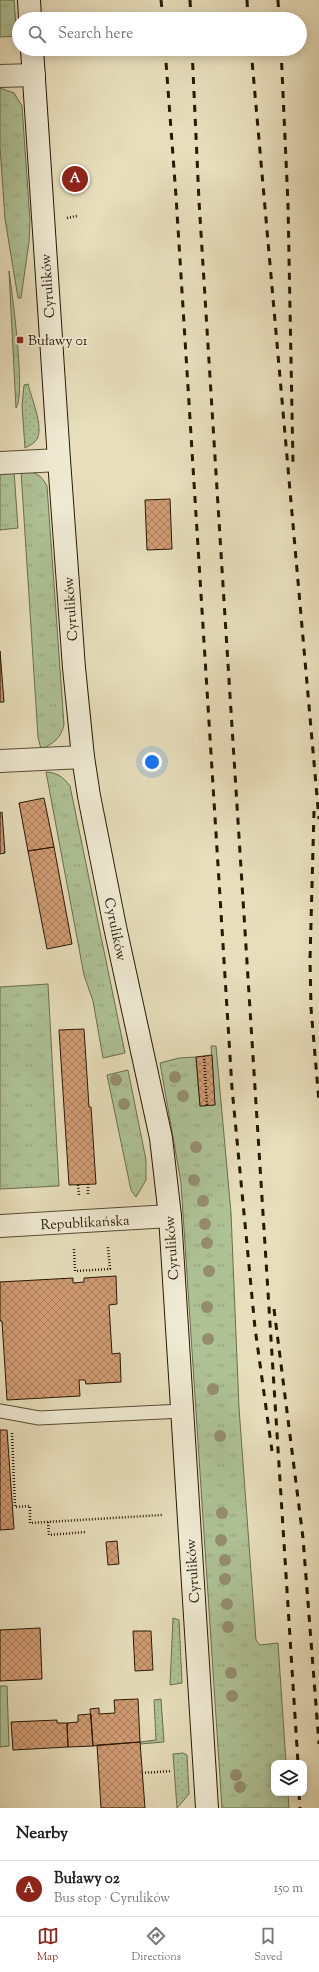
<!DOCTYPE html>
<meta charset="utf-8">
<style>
body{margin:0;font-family:"Sorts Mill Goudy",serif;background:#f6f6f6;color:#222}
.controls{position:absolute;right:12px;bottom:12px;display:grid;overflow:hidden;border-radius:8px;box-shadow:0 2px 10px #0003}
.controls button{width:36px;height:36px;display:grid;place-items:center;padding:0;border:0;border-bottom:1px solid #e0e0e0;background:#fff;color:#222;font:20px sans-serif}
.you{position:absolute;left:152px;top:762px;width:14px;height:14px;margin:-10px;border:3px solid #fff;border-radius:50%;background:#1a73e8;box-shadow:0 0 0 6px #1a73e833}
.badge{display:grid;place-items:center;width:26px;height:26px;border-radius:50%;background:#8f2418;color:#fff;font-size:13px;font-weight:700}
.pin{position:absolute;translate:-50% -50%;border:2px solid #fff;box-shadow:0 1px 4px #0006}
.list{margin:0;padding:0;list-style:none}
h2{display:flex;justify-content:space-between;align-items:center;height:52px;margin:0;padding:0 16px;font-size:17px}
h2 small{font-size:13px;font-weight:400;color:#767676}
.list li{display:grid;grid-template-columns:26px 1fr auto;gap:12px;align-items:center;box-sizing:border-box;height:56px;padding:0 16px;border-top:1px solid #e0e0e0}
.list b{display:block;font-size:15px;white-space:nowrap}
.list p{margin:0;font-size:13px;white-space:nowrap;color:#767676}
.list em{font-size:13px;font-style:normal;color:#767676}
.icon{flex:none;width:22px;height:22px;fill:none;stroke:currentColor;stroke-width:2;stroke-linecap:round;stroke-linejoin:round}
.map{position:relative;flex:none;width:319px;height:1808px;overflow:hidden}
.search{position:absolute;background:#fff;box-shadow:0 2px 10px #0003;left:12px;right:12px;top:12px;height:44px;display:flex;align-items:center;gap:10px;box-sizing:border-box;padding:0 14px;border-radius:22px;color:#767676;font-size:15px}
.sheet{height:108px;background:#fff}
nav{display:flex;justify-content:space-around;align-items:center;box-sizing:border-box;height:56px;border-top:1px solid #e0e0e0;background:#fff;font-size:11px;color:#767676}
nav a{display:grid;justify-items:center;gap:2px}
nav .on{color:#8f2418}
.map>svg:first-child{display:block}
.grass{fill:url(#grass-tufts);stroke:#6b6e4e}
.park{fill:url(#park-dots);stroke:#6b6e4e}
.pitch{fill:#aec296;stroke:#6b6e4e}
.building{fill:url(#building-cross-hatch);stroke:#281905}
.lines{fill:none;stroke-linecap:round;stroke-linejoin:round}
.service-casing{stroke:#584a32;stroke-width:15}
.minor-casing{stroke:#584a32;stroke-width:24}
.secondary-casing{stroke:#281905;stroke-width:24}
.path{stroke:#281905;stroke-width:2.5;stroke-dasharray:1 2;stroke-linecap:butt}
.service{stroke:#efead3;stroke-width:13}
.minor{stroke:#efead3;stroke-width:22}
.secondary{stroke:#efead3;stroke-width:22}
.rail{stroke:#281905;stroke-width:3;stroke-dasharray:7 7;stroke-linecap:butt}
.tree{fill:#948e6f}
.poi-dot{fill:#8f2418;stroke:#efead3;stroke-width:1.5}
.labels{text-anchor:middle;stroke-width:3.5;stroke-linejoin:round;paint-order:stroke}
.street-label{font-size:14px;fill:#281905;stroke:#efead3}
.poi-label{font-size:14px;fill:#281905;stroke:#efead3;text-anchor:start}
</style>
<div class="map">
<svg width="319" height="1808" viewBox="0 0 319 1808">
<defs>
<pattern id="grass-tufts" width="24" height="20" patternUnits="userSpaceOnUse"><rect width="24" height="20" fill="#aec296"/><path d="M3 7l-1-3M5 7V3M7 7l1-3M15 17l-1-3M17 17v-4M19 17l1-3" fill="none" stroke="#96a680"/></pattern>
<pattern id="park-dots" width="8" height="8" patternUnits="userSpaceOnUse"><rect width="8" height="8" fill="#aec296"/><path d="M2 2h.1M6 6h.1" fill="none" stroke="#96a680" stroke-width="1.8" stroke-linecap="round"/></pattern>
<pattern id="building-cross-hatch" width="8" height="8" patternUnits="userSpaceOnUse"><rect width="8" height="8" fill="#d19c74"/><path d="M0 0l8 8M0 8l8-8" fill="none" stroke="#aa7e5d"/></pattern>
</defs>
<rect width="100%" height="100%" fill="#e7debb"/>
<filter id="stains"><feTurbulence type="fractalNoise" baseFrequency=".005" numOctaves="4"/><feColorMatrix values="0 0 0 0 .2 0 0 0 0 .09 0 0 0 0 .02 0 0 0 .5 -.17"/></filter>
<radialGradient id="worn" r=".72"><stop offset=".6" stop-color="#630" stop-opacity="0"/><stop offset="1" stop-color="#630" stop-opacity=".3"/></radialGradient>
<path class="grass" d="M 0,0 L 14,0 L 17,36 L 0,37 Z
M 0,88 L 14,93 L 22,106 L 30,221 L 29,242 L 21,298 L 18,298 L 5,219 L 0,147 Z
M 9,271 C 12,292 26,395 16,408 Z
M 14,471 L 18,528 L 0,530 L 0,472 Z
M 21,471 C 34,471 41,474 47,486 L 64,725 C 61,738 53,744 41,749 L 38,737 Z
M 46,772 C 58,773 63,777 70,786 L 125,1053 L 103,1058 L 93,1001 L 84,975 Z
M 48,984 L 59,1186 L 0,1189 L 0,987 Z
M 211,1046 L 216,1046 L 231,1213 L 239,1408 L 256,1640 L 260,1645 L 278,1643 L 286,1763 L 274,1763 L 274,1793 L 288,1793 L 289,1808 L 222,1808 L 181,1183 L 160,1063 L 179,1058 L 196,1057 L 200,1106 L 215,1105 Z
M 128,1070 L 146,1160 L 146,1180 L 136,1197 L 131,1190 L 107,1075 Z"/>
<path class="park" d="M 28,384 C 31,397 44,427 37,439 C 35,443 29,446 25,448 L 22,406 L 24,385 Z
M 173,1618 L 179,1620 L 182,1683 L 170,1685 Z
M 161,1699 L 164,1742 L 140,1744 L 140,1742 L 156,1740 L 154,1700 Z
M 183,1753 L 187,1755 L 189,1794 L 177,1808 L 173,1754 Z"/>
<path class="pitch" d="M 0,1686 L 7,1686 L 9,1746 L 0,1747 Z"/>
<path class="building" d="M 170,499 L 172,549 L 147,550 L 145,500 Z
M 0,651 L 4,702 L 0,702 Z
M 44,798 L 54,847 L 28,851 L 19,803 Z
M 2,812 L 5,853 L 0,854 L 0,813 Z
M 54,847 L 72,944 L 47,949 L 28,851 Z
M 84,1029 L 89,1107 L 91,1107 L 96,1184 L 69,1185 L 59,1030 Z
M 212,1055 L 215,1105 L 200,1106 L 196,1057 Z
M 116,1276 L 117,1304 L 109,1305 L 112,1354 L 120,1353 L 121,1382 L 86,1384 L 85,1380 L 79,1380 L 80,1396 L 7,1400 L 2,1321 L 0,1321 L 0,1282 L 73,1278 L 73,1283 L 84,1282 L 84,1278 Z
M 0,1430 L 7,1430 L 14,1529 L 0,1530 Z
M 117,1541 L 119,1564 L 108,1565 L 106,1542 Z
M 40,1628 L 42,1679 L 0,1681 L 0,1630 Z
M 133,1631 L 151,1631 L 153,1670 L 135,1671 Z
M 138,1699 L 140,1742 L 93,1746 L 90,1709 L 99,1708 L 99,1714 L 115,1713 L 114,1700 Z
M 91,1714 L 93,1746 L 68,1747 L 67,1723 L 78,1722 L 78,1715 Z
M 57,1720 L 57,1723 L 67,1723 L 68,1747 L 13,1750 L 11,1722 Z
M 140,1742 L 145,1808 L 101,1808 L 97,1745 Z"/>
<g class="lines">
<g class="service-casing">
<path id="service" d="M 0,1411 L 39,1418 L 182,1411"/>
</g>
<g class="minor-casing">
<path id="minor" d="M 0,76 L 34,75
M 0,463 L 59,460
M 0,761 L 83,757
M 0,1226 L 170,1216"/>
</g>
<g class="secondary-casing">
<path id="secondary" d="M 29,0 L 30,19
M 32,49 L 59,460 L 74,668 L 83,757 L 89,796 L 115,927 L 161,1138 L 170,1216 L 207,1808"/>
</g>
<path class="path" d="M 67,218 L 77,216
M 204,1056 L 207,1106
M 88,1184 L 88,1196
M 78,1185 L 79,1196
M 74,1249 L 75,1271 L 110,1269 L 108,1247
M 12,1433 L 15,1507 L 30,1506 L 30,1523 L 162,1515
M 48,1522 L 49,1535 L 86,1532
M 142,1773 L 172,1771"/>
<use href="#service" class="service"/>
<use href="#minor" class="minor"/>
<use href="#secondary" class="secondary"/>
<path class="rail" d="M 161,0 L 163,19
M 190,0 L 191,19
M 247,0 L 248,19
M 278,0 L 279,19
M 165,49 L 176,196 L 232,1088 L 255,1328 L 272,1451
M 192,49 L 199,201 L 224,601 L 298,1763
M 251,49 L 319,819
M 281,49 L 288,204 L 293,463
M 314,811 L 310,960 L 311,1008 L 319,1102
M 274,1309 L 303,1538 L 319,1744
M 299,1793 L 300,1808"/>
</g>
<g class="tree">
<circle cx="175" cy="1077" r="6"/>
<circle cx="116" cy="1080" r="6"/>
<circle cx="183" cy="1096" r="6"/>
<circle cx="124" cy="1104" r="6"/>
<circle cx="196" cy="1147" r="6"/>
<circle cx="194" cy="1180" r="6"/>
<circle cx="203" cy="1201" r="6"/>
<circle cx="205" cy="1224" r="6"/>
<circle cx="207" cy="1243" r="6"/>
<circle cx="209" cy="1271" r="6"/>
<circle cx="207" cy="1307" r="6"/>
<circle cx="208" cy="1339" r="6"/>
<circle cx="213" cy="1389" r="6"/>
<circle cx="220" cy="1436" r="6"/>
<circle cx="222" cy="1513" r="6"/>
<circle cx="221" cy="1540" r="6"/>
<circle cx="225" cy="1560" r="6"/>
<circle cx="225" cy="1579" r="6"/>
<circle cx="227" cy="1604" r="6"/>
<circle cx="228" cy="1627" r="6"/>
<circle cx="231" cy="1673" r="6"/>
<circle cx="232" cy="1696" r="6"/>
<circle cx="236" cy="1775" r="6"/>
<circle cx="240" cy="1787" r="6"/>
</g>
<rect class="poi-dot" x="16" y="336" width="8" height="8" rx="2"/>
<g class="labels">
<g class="street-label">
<text transform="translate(47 286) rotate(-94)" y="5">Cyrulików</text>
<text transform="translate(70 609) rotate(-94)" y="5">Cyrulików</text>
<text transform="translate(116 929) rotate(78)" y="5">Cyrulików</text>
<text transform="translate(85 1222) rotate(-3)" y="5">Republikańska</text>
<text transform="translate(171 1248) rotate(-94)" y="5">Cyrulików</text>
<text transform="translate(192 1571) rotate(-94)" y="5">Cyrulików</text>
</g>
<g class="poi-label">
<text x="28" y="345">Buławy 01</text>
</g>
</g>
<rect width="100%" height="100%" filter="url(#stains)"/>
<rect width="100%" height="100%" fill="url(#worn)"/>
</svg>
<div class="controls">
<button><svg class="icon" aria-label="layers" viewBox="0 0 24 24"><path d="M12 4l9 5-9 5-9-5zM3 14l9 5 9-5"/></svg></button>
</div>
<div class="you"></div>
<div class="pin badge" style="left:75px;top:179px">A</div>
<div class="search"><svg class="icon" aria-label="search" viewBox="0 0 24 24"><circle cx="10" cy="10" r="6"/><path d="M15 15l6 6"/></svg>Search here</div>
</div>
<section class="sheet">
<h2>Nearby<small></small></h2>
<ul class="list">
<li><span class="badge">A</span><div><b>Buławy 02</b><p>Bus stop · Cyrulików</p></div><em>150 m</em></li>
</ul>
</section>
<nav>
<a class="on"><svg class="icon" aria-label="map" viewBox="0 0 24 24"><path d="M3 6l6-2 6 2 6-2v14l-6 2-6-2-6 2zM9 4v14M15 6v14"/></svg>Map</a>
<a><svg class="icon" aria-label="directions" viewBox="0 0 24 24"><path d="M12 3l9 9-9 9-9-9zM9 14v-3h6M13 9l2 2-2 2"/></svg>Directions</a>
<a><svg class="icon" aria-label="saved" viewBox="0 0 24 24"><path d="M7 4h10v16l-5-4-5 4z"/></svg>Saved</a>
</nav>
